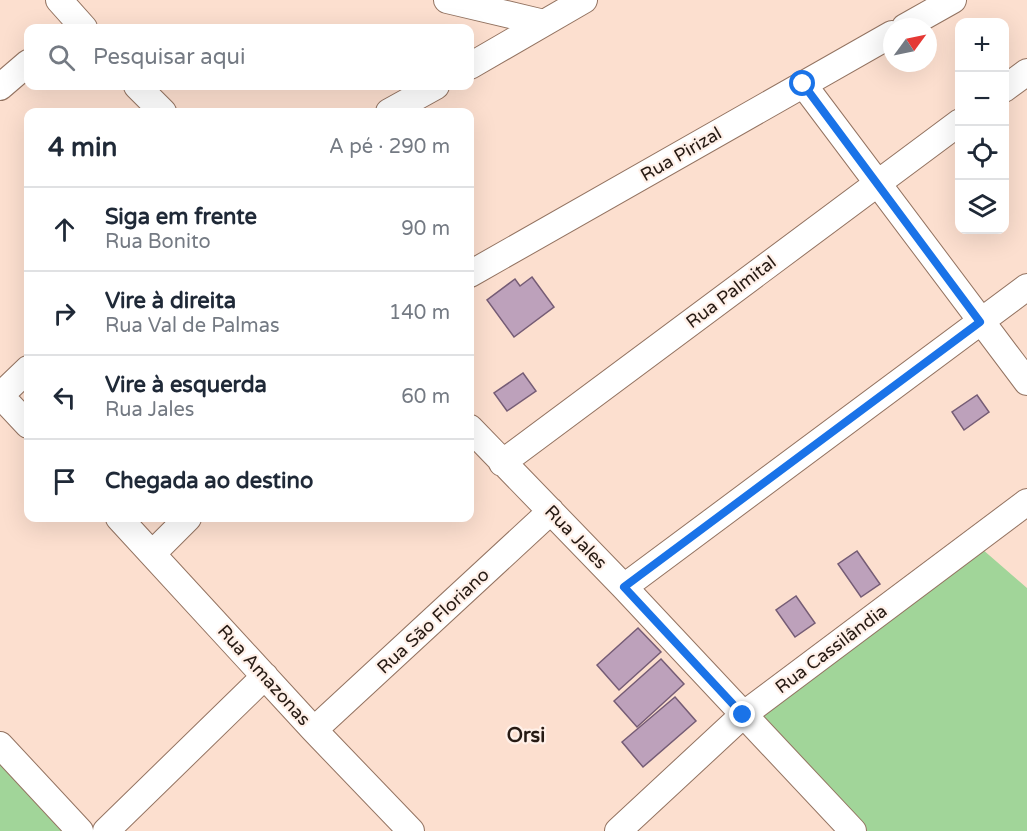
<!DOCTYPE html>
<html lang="pt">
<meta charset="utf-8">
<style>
body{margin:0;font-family:"Varela Round",sans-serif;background:#f2f2f3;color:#1f2937}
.controls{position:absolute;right:18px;top:18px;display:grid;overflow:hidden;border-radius:12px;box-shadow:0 6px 24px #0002}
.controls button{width:54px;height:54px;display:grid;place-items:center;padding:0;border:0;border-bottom:2px solid #e0e1e3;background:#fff;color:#1f2937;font:30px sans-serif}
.compass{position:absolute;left:883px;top:18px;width:54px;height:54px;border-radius:50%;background:#fff;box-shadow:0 6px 24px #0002;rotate:57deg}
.stop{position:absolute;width:18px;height:18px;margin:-14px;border:4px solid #1a73e8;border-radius:50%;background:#fff}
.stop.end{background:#1a73e8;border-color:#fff;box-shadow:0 2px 6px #0008}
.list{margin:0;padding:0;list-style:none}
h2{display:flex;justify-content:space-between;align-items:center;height:78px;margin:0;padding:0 24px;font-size:26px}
h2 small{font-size:20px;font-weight:400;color:#747a83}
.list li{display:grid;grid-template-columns:39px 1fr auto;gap:18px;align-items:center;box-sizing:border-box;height:84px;padding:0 24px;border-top:2px solid #e0e1e3}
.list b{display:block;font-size:22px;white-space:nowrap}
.list p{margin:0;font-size:20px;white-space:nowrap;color:#747a83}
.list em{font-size:20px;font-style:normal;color:#747a83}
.icon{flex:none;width:33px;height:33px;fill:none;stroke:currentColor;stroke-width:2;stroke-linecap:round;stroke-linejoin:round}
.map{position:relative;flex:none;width:1027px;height:831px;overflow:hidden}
.search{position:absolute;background:#fff;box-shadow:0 6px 24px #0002;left:24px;top:24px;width:450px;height:66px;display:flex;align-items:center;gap:15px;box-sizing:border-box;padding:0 21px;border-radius:12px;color:#747a83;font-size:22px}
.panel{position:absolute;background:#fff;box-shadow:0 6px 24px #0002;left:24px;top:108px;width:450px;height:414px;border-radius:12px}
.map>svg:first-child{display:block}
.green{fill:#a1d599}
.building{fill:#bda1bb;stroke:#755c75;stroke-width:1.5}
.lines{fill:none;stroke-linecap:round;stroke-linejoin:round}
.minor-casing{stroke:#937361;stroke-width:28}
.minor{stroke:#fff;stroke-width:26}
.route{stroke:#1a73e8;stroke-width:8}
.labels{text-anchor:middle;stroke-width:4.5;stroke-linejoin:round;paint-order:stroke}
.street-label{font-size:18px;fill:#261a13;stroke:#fff0e8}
.neighbourhood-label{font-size:20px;font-weight:bold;fill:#261a13;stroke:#fff0e8}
</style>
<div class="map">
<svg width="1027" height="831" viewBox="0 0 1027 831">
<rect width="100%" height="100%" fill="#fcdfcf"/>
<path class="green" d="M 974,542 L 1027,588 L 1027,831 L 854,831 L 743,715 Z
M 0,745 L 80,831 L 0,831 Z"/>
<path class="building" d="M 532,277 L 554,307 L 514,337 L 487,300 L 515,279 L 520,286 Z
M 523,373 L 536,391 L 507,411 L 494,393 Z
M 977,395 L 989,412 L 964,430 L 952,412 Z
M 857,551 L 880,584 L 861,597 L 838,564 Z
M 796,596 L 815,623 L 795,637 L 776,610 Z
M 638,628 L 661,652 L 619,690 L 597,665 Z
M 661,659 L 684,684 L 637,727 L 614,701 Z
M 675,697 L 696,721 L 643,767 L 622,742 Z"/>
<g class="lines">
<g class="minor-casing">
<path id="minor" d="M 59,0 L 84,28
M 447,0 L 544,23
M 905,27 L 953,0
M 470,66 L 584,0
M 803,84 L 1027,382
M 137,86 L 163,112
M 0,87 L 28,63
M 1004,89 L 1027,72
M 389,112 L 436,86
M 470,274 L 892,34
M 0,395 L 28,425
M 0,396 L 28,369
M 470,428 L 624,587 L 853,831
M 502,463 L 960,122
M 119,518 L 314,730 L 411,831
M 153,553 L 188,518
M 624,587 L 1027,287
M 314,730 L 551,511
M 0,745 L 80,831
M 106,831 L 265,676
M 618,831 L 743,715 L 1027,502"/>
</g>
<use href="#minor" class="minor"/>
</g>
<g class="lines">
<path class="route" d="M 743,715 L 624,587 L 980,322 L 803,84"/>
</g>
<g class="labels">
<g class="street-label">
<text transform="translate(681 154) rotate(-30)" y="6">Rua Pirizal</text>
<text transform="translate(731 292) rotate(-37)" y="6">Rua Palmital</text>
<text transform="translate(576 537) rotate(46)" y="6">Rua Jales</text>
<text transform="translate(433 621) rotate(-43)" y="6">Rua São Floriano</text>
<text transform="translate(831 649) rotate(-37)" y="6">Rua Cassilândia</text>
<text transform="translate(264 675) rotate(48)" y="6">Rua Amazonas</text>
</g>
<g class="neighbourhood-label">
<text x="526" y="742">Orsi</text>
</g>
</g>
</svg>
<div class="controls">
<button>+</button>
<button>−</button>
<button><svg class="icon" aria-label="locate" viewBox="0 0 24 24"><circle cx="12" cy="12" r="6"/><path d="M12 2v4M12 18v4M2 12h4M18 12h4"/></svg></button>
<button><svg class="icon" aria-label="layers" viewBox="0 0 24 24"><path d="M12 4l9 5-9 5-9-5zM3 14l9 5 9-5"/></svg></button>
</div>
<svg class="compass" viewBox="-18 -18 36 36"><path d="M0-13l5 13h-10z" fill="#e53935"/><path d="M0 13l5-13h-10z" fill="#747a83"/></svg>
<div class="stop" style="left:803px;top:84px"></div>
<div class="stop end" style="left:743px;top:715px"></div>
<div class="search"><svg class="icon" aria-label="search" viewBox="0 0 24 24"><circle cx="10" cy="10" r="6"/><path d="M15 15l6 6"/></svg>Pesquisar aqui</div>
<section class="panel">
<h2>4 min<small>A pé · 290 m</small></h2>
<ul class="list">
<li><svg class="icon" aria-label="ahead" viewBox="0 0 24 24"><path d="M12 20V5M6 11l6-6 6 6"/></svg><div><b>Siga em frente</b><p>Rua Bonito</p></div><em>90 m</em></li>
<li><svg class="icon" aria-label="right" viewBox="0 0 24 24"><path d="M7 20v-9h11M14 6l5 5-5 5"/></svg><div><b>Vire à direita</b><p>Rua Val de Palmas</p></div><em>140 m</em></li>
<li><svg class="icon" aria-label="left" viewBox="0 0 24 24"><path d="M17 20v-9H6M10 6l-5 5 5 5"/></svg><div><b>Vire à esquerda</b><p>Rua Jales</p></div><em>60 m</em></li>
<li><svg class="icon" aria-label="arrive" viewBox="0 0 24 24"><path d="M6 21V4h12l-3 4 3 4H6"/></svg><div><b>Chegada ao destino</b></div></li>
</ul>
</section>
</div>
